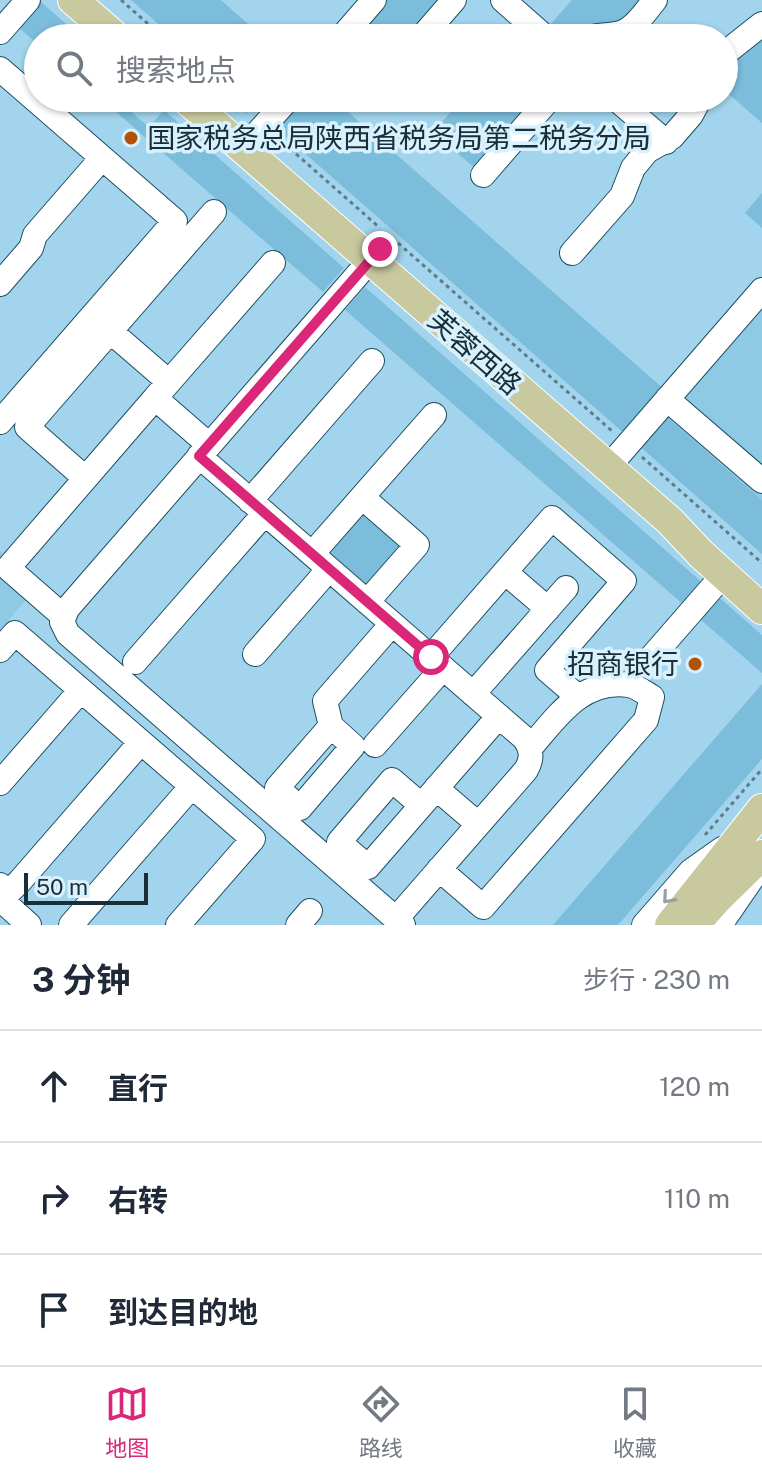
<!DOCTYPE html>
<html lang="zh">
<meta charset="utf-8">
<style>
body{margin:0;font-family:"Public Sans","Noto Sans SC",sans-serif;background:#f2f2f3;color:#1f2937}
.scale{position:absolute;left:24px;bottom:20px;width:124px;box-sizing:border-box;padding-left:8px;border:4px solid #1a2e38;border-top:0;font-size:22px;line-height:28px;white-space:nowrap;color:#1a2e38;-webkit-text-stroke:6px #d8f1fe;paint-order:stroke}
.stop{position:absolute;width:24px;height:24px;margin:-18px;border:6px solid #db2777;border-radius:50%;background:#fff}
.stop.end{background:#db2777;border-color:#fff;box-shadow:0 2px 8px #0008}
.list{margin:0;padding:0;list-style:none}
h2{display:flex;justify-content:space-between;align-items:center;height:104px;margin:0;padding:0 32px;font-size:34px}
h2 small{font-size:26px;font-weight:400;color:#747a83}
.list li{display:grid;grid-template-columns:52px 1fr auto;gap:24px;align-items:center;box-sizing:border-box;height:112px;padding:0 32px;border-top:2px solid #e0e1e3}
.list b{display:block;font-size:30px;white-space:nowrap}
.list em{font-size:26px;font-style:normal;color:#747a83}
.icon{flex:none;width:44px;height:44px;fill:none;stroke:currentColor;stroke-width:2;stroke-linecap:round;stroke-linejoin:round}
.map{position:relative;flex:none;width:762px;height:925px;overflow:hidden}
.search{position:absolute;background:#fff;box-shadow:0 2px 6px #0004;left:24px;right:24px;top:24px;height:88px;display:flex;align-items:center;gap:20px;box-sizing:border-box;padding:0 28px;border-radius:44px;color:#747a83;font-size:30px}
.sheet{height:440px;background:#fff}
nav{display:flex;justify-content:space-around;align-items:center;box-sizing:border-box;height:112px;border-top:2px solid #e0e1e3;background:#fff;font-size:22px;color:#747a83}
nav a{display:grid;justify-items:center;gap:4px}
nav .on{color:#db2777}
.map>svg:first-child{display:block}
.built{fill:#8fcae5}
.green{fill:#7cbddb}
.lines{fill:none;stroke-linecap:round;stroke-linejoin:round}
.minor-casing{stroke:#1d4e62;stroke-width:26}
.major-casing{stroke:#fff;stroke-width:32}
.path{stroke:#5b7e8f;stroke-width:3;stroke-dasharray:4 4;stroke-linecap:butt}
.minor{stroke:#fff;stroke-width:24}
.major{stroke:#c9c9a0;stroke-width:30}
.oneway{stroke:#98a1a5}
.route{stroke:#db2777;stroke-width:10}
.poi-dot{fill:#b25209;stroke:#d8f1fe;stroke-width:3}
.labels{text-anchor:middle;stroke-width:7;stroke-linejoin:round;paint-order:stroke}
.poi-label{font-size:28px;fill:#1a2e38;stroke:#d8f1fe;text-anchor:start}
.street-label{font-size:28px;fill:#1a2e38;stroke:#d8f1fe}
</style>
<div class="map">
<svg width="762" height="925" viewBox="0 0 762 925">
<rect width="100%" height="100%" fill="#a2d5ed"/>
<path class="built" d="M 762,278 L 762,500 L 663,415 L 626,435 Z
M 0,551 L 39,585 L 0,630 Z"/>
<path class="green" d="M 131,0 L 221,0 L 264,38 L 174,38 Z
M 382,0 L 445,0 L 412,38 L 349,38 Z
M 572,0 L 646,0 L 624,26 L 579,38 L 557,38 L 546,29 Z
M 41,2 L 82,38 L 38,38 L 38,44 L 19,28 Z
M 762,38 L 762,123 L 724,90 L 724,70 Z
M 100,98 L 115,98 L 149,127 L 164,110 L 344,268 L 323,292 Z
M 303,98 L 332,98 L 665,390 L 626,435 L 276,128 Z
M 463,98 L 541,98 L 478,171 L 433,132 Z
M 762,193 L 762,228 L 745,213 Z
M 365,287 L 762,635 L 762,673 L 345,310 Z
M 663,414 L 762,500 L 762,554 L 637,444 Z
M 363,513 L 401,546 L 366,586 L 328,553 Z
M 762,684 L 762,759 L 618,925 L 553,925 Z"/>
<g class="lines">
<g class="minor-casing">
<path id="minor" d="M 503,0 L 546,38
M 0,32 L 28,0
M 341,38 L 374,0
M 421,38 L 454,0
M 590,38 C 599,34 607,36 616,34 C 633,32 645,12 655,0
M 724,54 L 762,24
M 0,69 L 175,221 L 0,422
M 615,98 L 666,142
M 253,138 L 289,98
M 483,175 L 550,98
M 380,249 L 67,609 L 62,622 L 68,634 L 403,925
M 572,253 L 622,196 L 633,168 L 647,151 L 672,137 L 691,115 L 700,98
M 0,284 L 31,248 L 35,235 L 102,158
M 110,331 L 169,382
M 155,398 L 273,263
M 667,399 L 762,481
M 199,456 L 524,738 C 532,749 533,758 526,770 L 396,919
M 617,457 L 762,290
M 85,478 L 27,427 L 214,212
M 362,497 L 417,545 L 367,602
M 250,501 L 372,361
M 312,554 L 434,415
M 505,572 L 548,609
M 63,616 L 8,568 L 155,398 L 209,445
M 0,650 L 15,633 L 253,839 L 178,925
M 255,654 L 329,569
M 431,657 L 552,518 L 624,581 L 547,670 L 577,696
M 650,659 L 724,574
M 135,662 L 265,513
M 473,694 L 566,588
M 331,726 L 353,746 L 300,808 L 277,788 Z
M 331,726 L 325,701 L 392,624
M 375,745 L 443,668
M 0,783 L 81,690
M 436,788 L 478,824
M 421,805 L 392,780 L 339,842 L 368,867 L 499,716
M 439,869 L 483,907 L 646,720 L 652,697 C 645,693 636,686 629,685 C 582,678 557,717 530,748
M 0,885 L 8,906 L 29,925
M 0,901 L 20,881 L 141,742
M 71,925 L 192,786
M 298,925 L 310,911
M 644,925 L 691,871 L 722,849
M 720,925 L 757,871"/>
</g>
<g class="major-casing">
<path id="major" d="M 73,0 L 117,38
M 185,98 L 670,521 L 701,554 L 762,609
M 670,925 L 762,809
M 694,925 L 717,899 L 762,855"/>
</g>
<path class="path" d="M 121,0 L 164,38
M 233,98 L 248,112
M 278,138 L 380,228
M 398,243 L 612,431
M 642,457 L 762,563
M 705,835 L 762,769"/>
<use href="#minor" class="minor"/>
<use href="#major" class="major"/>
</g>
<defs><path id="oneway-chevron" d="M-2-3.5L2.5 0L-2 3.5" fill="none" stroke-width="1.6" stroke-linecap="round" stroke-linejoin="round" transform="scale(2)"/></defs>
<use class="oneway" href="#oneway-chevron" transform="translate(668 898) rotate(131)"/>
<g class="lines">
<path class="route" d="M 380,249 L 199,456 L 431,657"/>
</g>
<g class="poi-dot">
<circle cx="131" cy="138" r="8"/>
<circle cx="695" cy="664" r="8"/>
</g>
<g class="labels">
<g class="poi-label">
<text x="147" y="148">国家税务总局陕西省税务局第二税务分局</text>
<text x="679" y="674" text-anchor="end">招商银行</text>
</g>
<g class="street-label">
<text transform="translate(475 352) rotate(41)" y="10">芙蓉西路</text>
</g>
</g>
</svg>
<div class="scale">50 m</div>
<div class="stop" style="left:431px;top:657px"></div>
<div class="stop end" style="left:380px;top:249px"></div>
<div class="search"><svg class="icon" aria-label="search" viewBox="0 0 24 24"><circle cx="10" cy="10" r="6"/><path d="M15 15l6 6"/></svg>搜索地点</div>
</div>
<section class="sheet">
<h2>3 分钟<small>步行 · 230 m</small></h2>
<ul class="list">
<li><svg class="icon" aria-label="ahead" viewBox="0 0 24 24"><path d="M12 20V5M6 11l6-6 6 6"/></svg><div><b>直行</b></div><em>120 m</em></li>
<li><svg class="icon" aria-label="right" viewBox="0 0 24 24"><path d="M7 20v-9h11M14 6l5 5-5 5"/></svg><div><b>右转</b></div><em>110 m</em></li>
<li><svg class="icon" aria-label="arrive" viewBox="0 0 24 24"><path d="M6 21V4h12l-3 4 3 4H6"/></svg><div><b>到达目的地</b></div></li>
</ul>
</section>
<nav>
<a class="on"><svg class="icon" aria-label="map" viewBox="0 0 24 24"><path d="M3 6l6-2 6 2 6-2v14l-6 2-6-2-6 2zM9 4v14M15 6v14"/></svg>地图</a>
<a><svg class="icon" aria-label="directions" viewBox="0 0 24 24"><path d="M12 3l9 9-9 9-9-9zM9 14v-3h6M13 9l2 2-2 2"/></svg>路线</a>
<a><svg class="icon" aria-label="saved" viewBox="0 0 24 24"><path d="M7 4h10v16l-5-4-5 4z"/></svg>收藏</a>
</nav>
